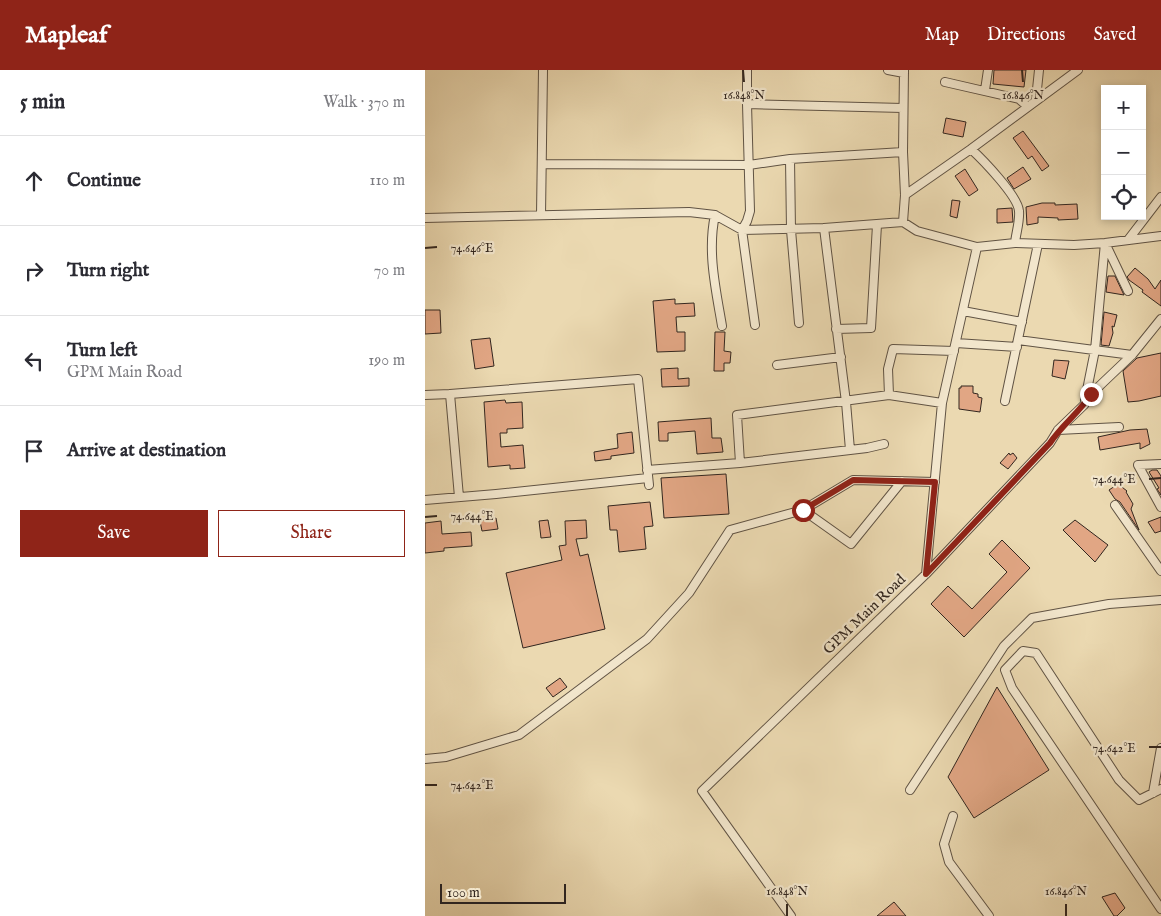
<!DOCTYPE html>
<meta charset="utf-8">
<style>
body{margin:0;font-family:"IM FELL English",serif;background:#f7f7f7;color:#2b2b33}
.controls{position:absolute;right:15px;top:15px;display:grid;overflow:hidden;border-radius:0px;box-shadow:0 2px 8px #0003}
.controls button{width:45px;height:45px;display:grid;place-items:center;padding:0;border:0;border-bottom:1px solid #e1e1e2;background:#fff;color:#2b2b33;font:25px sans-serif}
.scale{position:absolute;left:15px;bottom:12px;width:126px;box-sizing:border-box;padding-left:5px;border:2px solid #32261f;border-top:0;font-size:14px;line-height:18px;white-space:nowrap;color:#32261f;-webkit-text-stroke:4px #f2e6cc;paint-order:stroke}
.stop{position:absolute;width:15px;height:15px;margin:-11px;border:4px solid #8f2418;border-radius:50%;background:#fff}
.stop.end{background:#8f2418;border-color:#fff;box-shadow:0 1px 5px #0008}
.list{margin:0;padding:0;list-style:none}
h2{display:flex;justify-content:space-between;align-items:center;height:65px;margin:0;padding:0 20px;font-size:21px}
h2 small{font-size:16px;font-weight:400;color:#7c7c81}
.list li{display:grid;grid-template-columns:32px 1fr auto;gap:15px;align-items:center;box-sizing:border-box;height:90px;padding:0 20px;border-top:1px solid #e1e1e2}
.list b{display:block;font-size:19px;white-space:nowrap}
.list p{margin:0;font-size:16px;white-space:nowrap;color:#7c7c81}
.list em{font-size:16px;font-style:normal;color:#7c7c81}
.actions{display:flex;gap:10px;padding:15px 20px}
.actions a{flex:1;padding:11px 0;border:1px solid #8f2418;border-radius:0px;text-align:center;font-size:18px;color:#8f2418}
.actions .main{background:#8f2418;color:#fff}
.icon{flex:none;width:28px;height:28px;fill:none;stroke:currentColor;stroke-width:2;stroke-linecap:round;stroke-linejoin:round}
.map{position:relative;flex:none;width:736px;height:846px;overflow:hidden}
header{display:flex;align-items:center;gap:30px;box-sizing:border-box;height:70px;padding:0 25px;background:#8f2418;color:#fff}
header strong{font-size:24px}
nav{display:flex;gap:28px;margin-inline-start:auto;font-size:18px}
main{display:flex}
aside{flex:1;background:#fff}
.map>svg:first-child{display:block}
.building{fill:#e1a684;stroke:#32261f}
.lines{fill:none;stroke-linecap:round;stroke-linejoin:round}
.minor-casing{stroke:#605344;stroke-width:10}
.minor{stroke:#f2e6cc;stroke-width:8}
.route{stroke:#8f2418;stroke-width:6}
.ticks{fill:none;stroke:#32261f;stroke-width:2}
.labels{text-anchor:middle;stroke-width:4.5;stroke-linejoin:round;paint-order:stroke}
.street-label{font-size:15px;fill:#32261f;stroke:#f2e6cc}
.ticks-label{font-size:12px;text-anchor:middle;fill:#32261f;stroke:#f2e6cc;stroke-width:4.5;stroke-linejoin:round;paint-order:stroke}
</style>
<header>
<strong>Mapleaf</strong>
<nav><a>Map</a><a>Directions</a><a>Saved</a></nav>
</header>
<main>
<aside>
<h2>5 min<small>Walk · 370 m</small></h2>
<ul class="list">
<li><svg class="icon" aria-label="ahead" viewBox="0 0 24 24"><path d="M12 20V5M6 11l6-6 6 6"/></svg><div><b>Continue</b></div><em>110 m</em></li>
<li><svg class="icon" aria-label="right" viewBox="0 0 24 24"><path d="M7 20v-9h11M14 6l5 5-5 5"/></svg><div><b>Turn right</b></div><em>70 m</em></li>
<li><svg class="icon" aria-label="left" viewBox="0 0 24 24"><path d="M17 20v-9H6M10 6l-5 5 5 5"/></svg><div><b>Turn left</b><p>GPM Main Road</p></div><em>190 m</em></li>
<li><svg class="icon" aria-label="arrive" viewBox="0 0 24 24"><path d="M6 21V4h12l-3 4 3 4H6"/></svg><div><b>Arrive at destination</b></div></li>
</ul>
<div class="actions"><a class="main">Save</a><a>Share</a></div>
</aside>
<div class="map">
<svg width="736" height="846" viewBox="0 0 736 846">
<rect width="100%" height="100%" fill="#ebd9b1"/>
<filter id="stains"><feTurbulence type="fractalNoise" baseFrequency=".004" numOctaves="4"/><feColorMatrix values="0 0 0 0 .2 0 0 0 0 .09 0 0 0 0 .02 0 0 0 .5 -.17"/></filter>
<radialGradient id="worn" r=".72"><stop offset=".6" stop-color="#630" stop-opacity="0"/><stop offset="1" stop-color="#630" stop-opacity=".3"/></radialGradient>
<path class="building" d="M 569,0 L 601,0 L 599,17 L 568,14 Z
M 521,48 L 541,52 L 538,67 L 518,63 Z
M 598,61 L 624,96 L 617,101 L 607,86 L 603,89 L 588,68 Z
M 598,97 L 606,109 L 589,119 L 582,108 Z
M 540,99 L 553,120 L 544,126 L 530,106 Z
M 527,130 L 535,131 L 532,148 L 525,146 Z
M 617,133 L 630,133 L 630,135 L 652,134 L 653,149 L 633,150 L 633,148 L 613,147 L 613,153 L 602,155 L 601,137 Z
M 587,138 L 588,152 L 572,153 L 572,139 Z
M 710,198 L 723,209 L 730,219 L 736,210 L 736,236 L 717,222 L 718,220 L 704,210 L 702,207 Z
M 683,206 L 690,206 L 699,225 L 681,222 Z
M 250,229 L 250,234 L 269,233 L 270,246 L 251,247 L 252,262 L 260,262 L 260,281 L 232,282 L 228,231 Z
M 0,240 L 15,240 L 16,263 L 0,264 Z
M 679,242 L 692,245 L 689,257 L 687,256 L 688,263 L 684,276 L 676,275 Z
M 290,262 L 300,262 L 299,281 L 306,282 L 305,293 L 299,293 L 299,301 L 289,301 Z
M 65,268 L 69,296 L 50,299 L 46,270 Z
M 736,283 L 736,326 L 714,331 L 703,332 L 698,301 L 712,288 Z
M 629,290 L 644,291 L 640,309 L 627,306 Z
M 253,298 L 253,309 L 264,308 L 264,316 L 237,317 L 236,299 Z
M 536,316 L 548,316 L 548,323 L 553,324 L 553,327 L 557,328 L 555,342 L 534,339 L 534,318 L 536,318 Z
M 80,330 L 81,333 L 97,332 L 98,358 L 82,359 L 82,363 L 75,363 L 76,377 L 98,375 L 100,398 L 85,399 L 85,395 L 63,397 L 59,332 Z
M 286,348 L 287,368 L 296,368 L 298,382 L 272,384 L 270,361 L 243,363 L 243,371 L 234,371 L 233,352 Z
M 722,359 L 725,374 L 715,379 L 715,373 L 675,380 L 673,367 L 705,360 Z
M 207,362 L 209,383 L 186,386 L 186,389 L 170,391 L 169,382 L 193,378 L 192,364 Z
M 584,383 L 585,385 L 588,383 L 592,388 L 583,399 L 575,393 Z
M 727,400 L 732,400 L 736,406 L 736,425 L 732,419 L 734,418 L 724,402 Z
M 301,404 L 304,444 L 239,448 L 236,408 Z
M 693,414 L 702,421 L 701,422 L 708,434 L 706,439 L 714,460 L 695,432 L 690,429 L 684,420 Z
M 225,432 L 228,456 L 219,457 L 221,479 L 194,482 L 192,460 L 185,460 L 183,436 Z
M 736,447 L 736,461 L 730,463 L 723,452 Z
M 71,448 L 73,459 L 57,461 L 55,451 Z
M 123,450 L 126,467 L 116,468 L 114,451 Z
M 161,450 L 162,468 L 151,469 L 155,486 L 163,484 L 180,559 L 98,578 L 81,503 L 137,490 L 134,476 L 141,475 L 140,451 Z
M 650,450 L 683,475 L 670,492 L 638,460 Z
M 16,451 L 17,464 L 46,462 L 47,476 L 19,478 L 19,481 L 0,483 L 0,453 Z
M 577,470 L 605,498 L 539,567 L 506,534 L 523,516 L 547,539 L 582,502 L 564,484 Z
M 135,608 L 142,617 L 128,627 L 121,618 Z
M 572,617 L 624,700 L 549,748 L 523,707 Z
M 690,823 L 700,838 L 692,846 L 689,846 L 677,827 Z
M 469,832 L 481,846 L 452,846 Z"/>
<g class="lines">
<g class="minor-casing">
<path id="minor" d="M 322,0 L 322,34
M 463,0 L 479,3
M 479,0 L 478,82 L 480,125 L 478,152 L 492,161 L 552,177 L 590,173 L 649,175 L 680,173 L 736,166
M 520,12 L 594,29 L 602,36
M 560,20 L 563,0
M 611,29 L 614,0
M 546,79 C 557,89 593,126 594,141 C 595,151 591,163 590,173
M 118,94 L 324,95 L 365,89
M 480,125 L 546,79 L 653,0
M 116,145 L 118,0
M 290,145 C 282,182 291,220 297,256
M 0,148 L 264,142 L 290,145 L 317,160 L 399,158
M 703,170 L 736,127
M 681,175 L 703,221
M 538,241 L 597,252
M 374,253 L 366,160 L 365,89 L 478,82
M 330,255 L 317,160 L 322,151 L 325,141 L 322,34 L 478,38
M 411,259 L 446,258 L 452,155
M 593,270 L 707,285
M 531,273 L 592,277
M 352,295 L 416,287
M 25,324 L 213,309 L 224,415
M 0,325 L 25,324 L 34,427
M 464,325 L 463,299 L 468,279 L 529,281
M 660,330 L 670,280 L 680,173
M 580,331 L 613,174
M 633,360 L 694,357
M 459,374 L 442,378 L 315,393 L 312,345 L 464,325 L 517,333
M 425,380 L 421,332 L 399,158 L 478,152
M 736,394 L 713,395 L 736,437
M 222,400 L 315,393
M 0,430 L 71,424 L 223,408
M 690,435 L 736,501
M 378,440 L 428,410 L 510,412
M 501,504 L 517,333 L 552,177
M 0,689 L 21,687 L 94,665 L 222,569 L 264,523 L 305,460 L 378,440 L 426,474 L 477,411
M 736,719 L 714,730 L 694,710 L 611,583 L 598,581 L 580,600 L 587,618 L 736,839
M 485,720 L 579,576 L 607,548 L 684,534 L 736,530
M 728,723 L 736,678
M 528,746 L 519,774 L 524,792 L 564,846
M 366,846 L 277,721 L 501,504 L 625,373 L 633,360 L 659,335 L 666,324 L 707,285 L 736,249"/>
</g>
<use href="#minor" class="minor"/>
</g>
<g class="lines">
<path class="route" d="M 378,440 L 428,410 L 510,412 L 501,504 L 625,373 C 637,355 655,342 666,324"/>
</g>
<path class="ticks" d="M 318,0 L 319,12M 597,0 L 598,12M 0,178 L 12,177M 724,409 L 736,408M 0,447 L 12,446M 724,677 L 736,677M 0,715 L 12,715M 362,834 L 362,846M 641,834 L 641,846"/>
<g class="labels">
<g class="street-label">
<text transform="translate(439 544) rotate(-44)" y="5">GPM Main Road</text>
</g>
</g>
<g class="ticks-label">
<text x="319" y="29">16.848°N</text>
<text x="598" y="29">16.846°N</text>
<text x="47" y="182">74.646°E</text>
<text x="689" y="413">74.644°E</text>
<text x="47" y="450">74.644°E</text>
<text x="689" y="682">74.642°E</text>
<text x="47" y="719">74.642°E</text>
<text x="362" y="825">16.848°N</text>
<text x="641" y="825">16.846°N</text>
</g>
<rect width="100%" height="100%" filter="url(#stains)"/>
<rect width="100%" height="100%" fill="url(#worn)"/>
</svg>
<div class="controls">
<button>+</button>
<button>−</button>
<button><svg class="icon" aria-label="locate" viewBox="0 0 24 24"><circle cx="12" cy="12" r="6"/><path d="M12 2v4M12 18v4M2 12h4M18 12h4"/></svg></button>
</div>
<div class="scale">100 m</div>
<div class="stop" style="left:378px;top:440px"></div>
<div class="stop end" style="left:666px;top:324px"></div>
</div>
</main>
